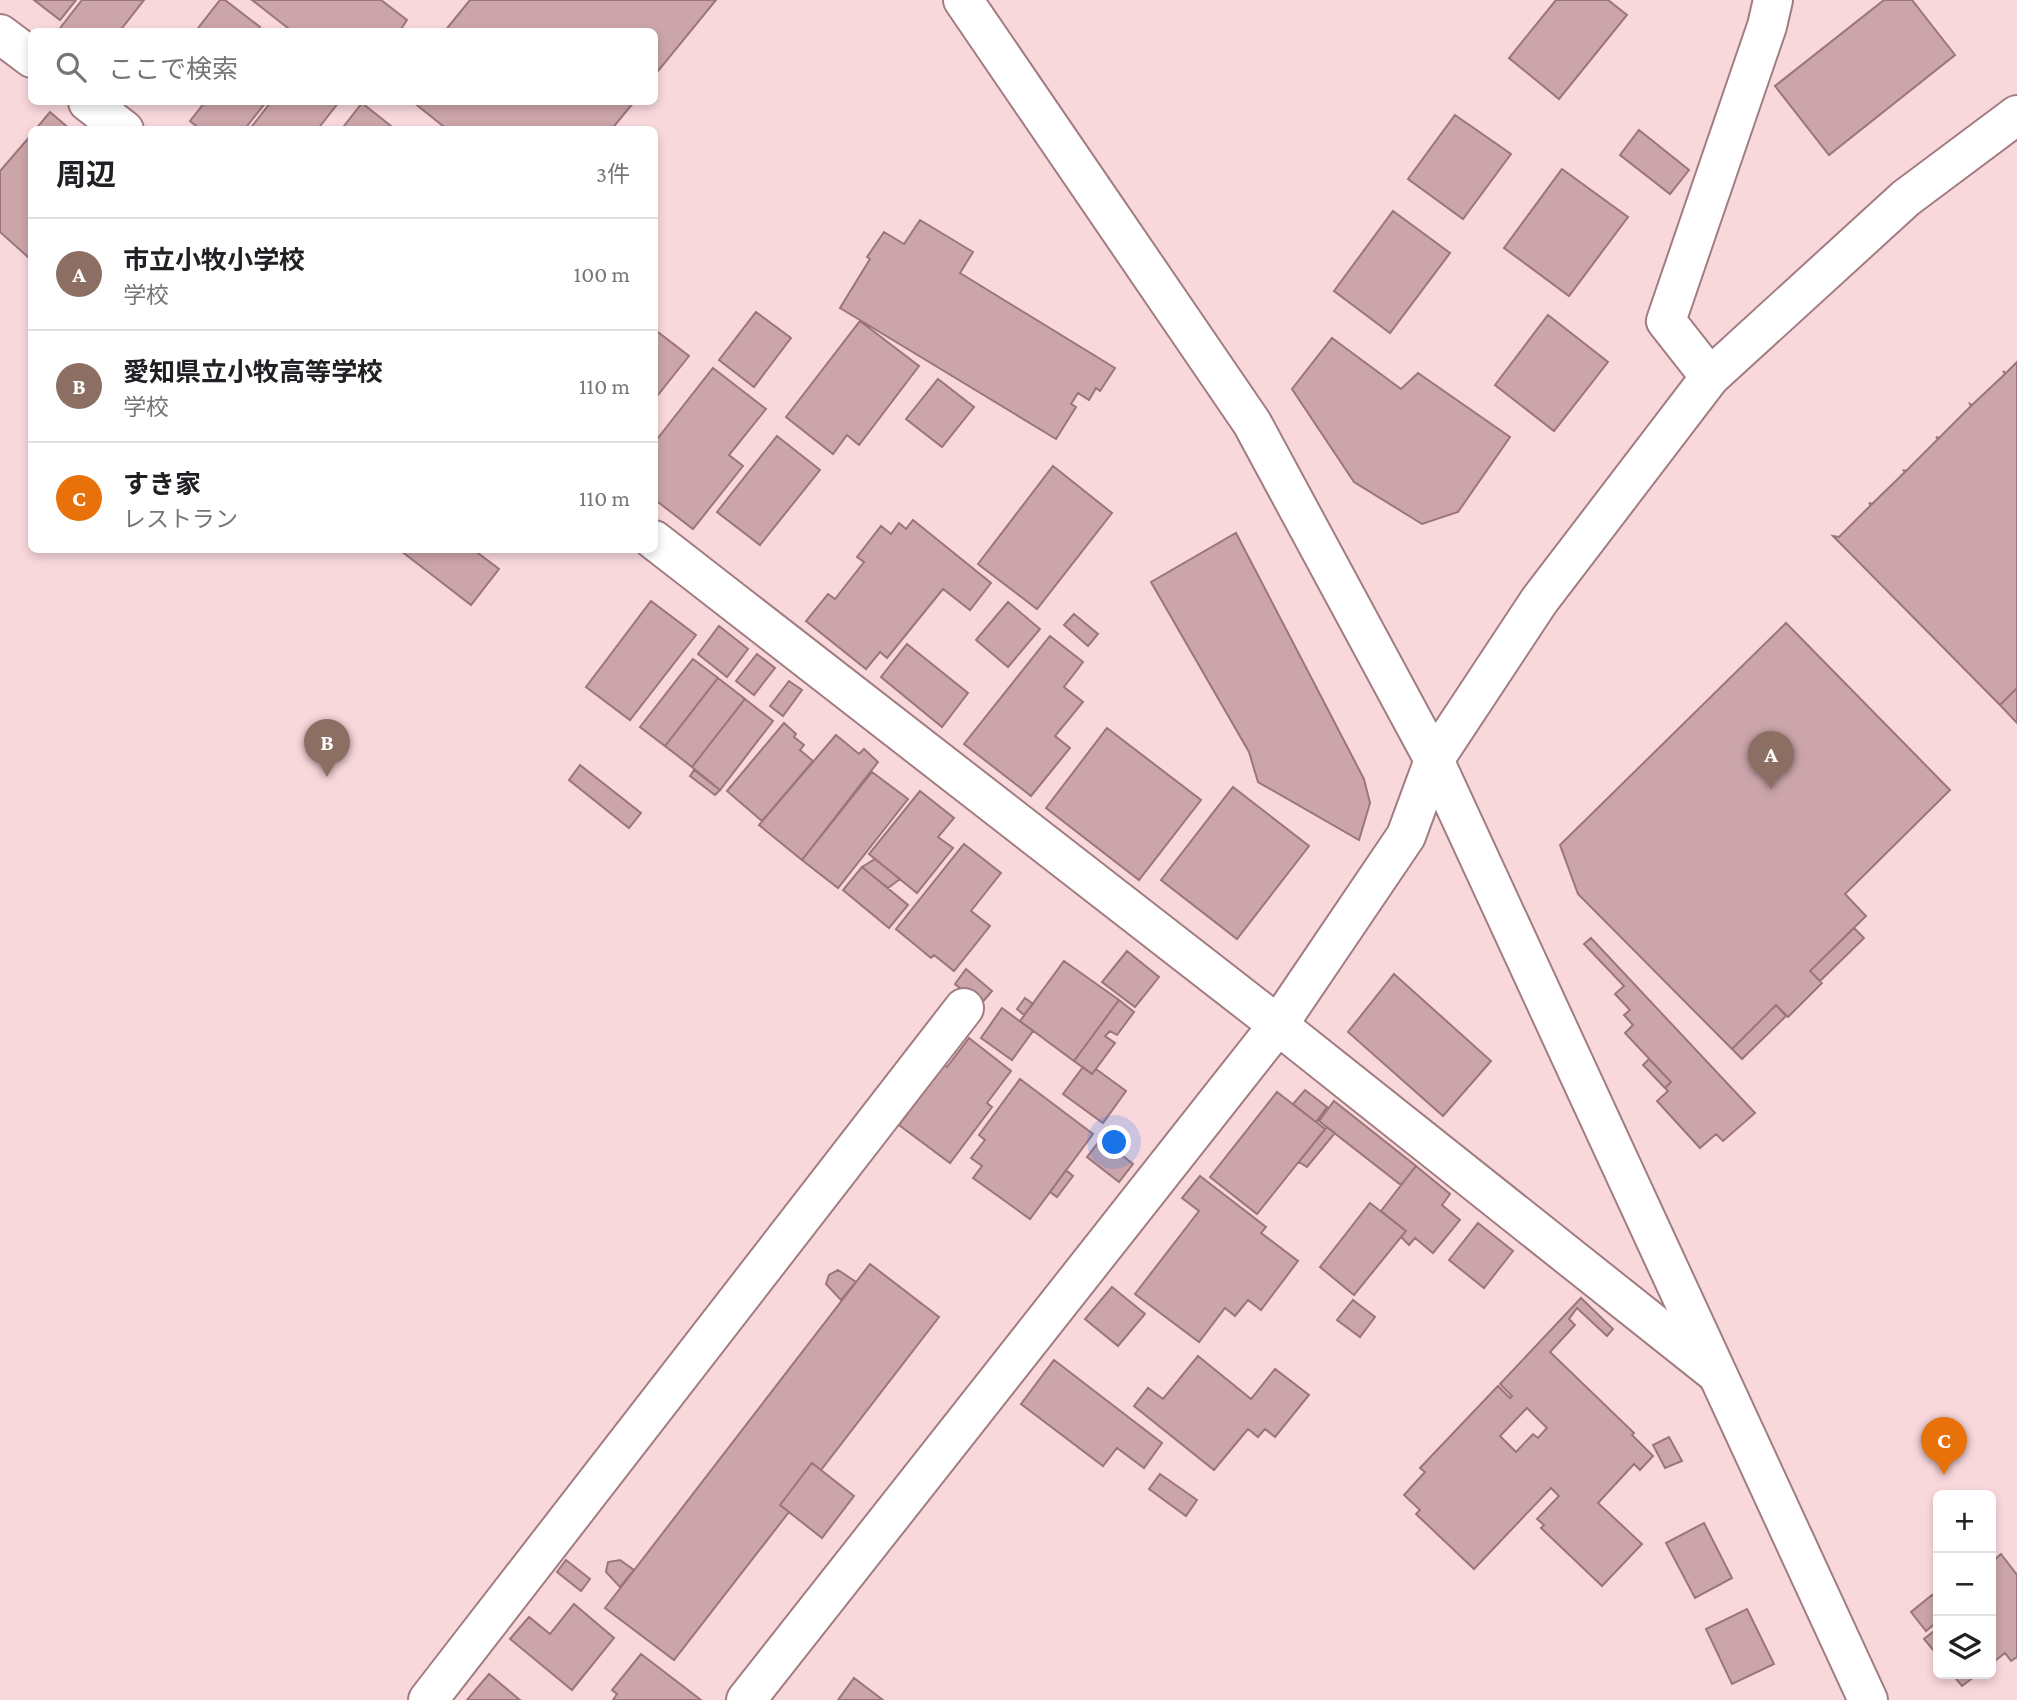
<!DOCTYPE html>
<html lang="ja">
<meta charset="utf-8">
<style>
body{margin:0;font-family:"Crimson Pro","Noto Sans JP",serif;background:#f6f6f6;color:#202124}
.controls{position:absolute;right:21px;bottom:21px;display:grid;overflow:hidden;border-radius:10px;box-shadow:0 4px 10px #0003}
.controls button{width:63px;height:63px;display:grid;place-items:center;padding:0;border:0;border-bottom:2px solid #e0e0e0;background:#fff;color:#202124;font:35px sans-serif}
.you{position:absolute;left:1115px;top:1143px;width:24px;height:24px;margin:-18px;border:5px solid #fff;border-radius:50%;background:#1a73e8;box-shadow:0 0 0 10px #1a73e833}
.badge{display:grid;place-items:center;width:46px;height:46px;border-radius:50%;background:#b45309;color:#fff;font-size:23px;font-weight:700}
.pin{position:absolute;translate:-50% -58px;filter:drop-shadow(0 2px 4px #0008)}
.pin::after{content:'';position:absolute;top:37px;width:24px;height:21px;background:inherit;clip-path:polygon(0 0,100% 0,50% 100%)}
.list{margin:0;padding:0;list-style:none}
h2{display:flex;justify-content:space-between;align-items:center;height:91px;margin:0;padding:0 28px;font-size:30px}
h2 small{font-size:23px;font-weight:400;color:#757577}
.list li{display:grid;grid-template-columns:46px 1fr auto;gap:21px;align-items:center;box-sizing:border-box;height:112px;padding:0 28px;border-top:2px solid #e0e0e0}
.list b{display:block;font-size:26px;white-space:nowrap}
.list p{margin:0;font-size:23px;white-space:nowrap;color:#757577}
.list em{font-size:23px;font-style:normal;color:#757577}
.icon{flex:none;width:38px;height:38px;fill:none;stroke:currentColor;stroke-width:2;stroke-linecap:round;stroke-linejoin:round}
.map{position:relative;flex:none;width:2017px;height:1700px;overflow:hidden}
.search{position:absolute;background:#fff;box-shadow:0 4px 10px #0003;left:28px;top:28px;width:630px;height:77px;display:flex;align-items:center;gap:18px;box-sizing:border-box;padding:0 24px;border-radius:10px;color:#757577;font-size:26px}
.panel{position:absolute;background:#fff;box-shadow:0 4px 10px #0003;left:28px;top:126px;width:630px;height:427px;border-radius:10px}
.map>svg:first-child{display:block}
.building{fill:#cca5aa;stroke:#9b757a;stroke-width:2;fill-rule:evenodd}
.lines{fill:none;stroke-linecap:round;stroke-linejoin:round}
.street-casing{stroke:#a17c81;stroke-width:42}
.secondary-casing{stroke:#a17c81;stroke-width:42}
.street{stroke:#fff;stroke-width:38}
.secondary{stroke:#fff;stroke-width:38}
</style>
<div class="map">
<svg width="2017" height="1700" viewBox="0 0 2017 1700">
<rect width="100%" height="100%" fill="#f9d8dc"/>
<path class="building" d="M 34,0 L 76,0 L 60,20 Z
M 82,0 L 144,0 L 119,32 L 57,32 Z
M 220,0 L 225,0 L 260,27 L 256,32 L 195,32 Z
M 252,0 L 381,0 L 407,20 L 399,32 L 293,32 Z
M 470,0 L 716,0 L 654,76 L 654,32 L 444,32 Z
M 1556,0 L 1608,0 L 1627,15 L 1559,99 L 1509,58 Z
M 1884,0 L 1912,0 L 1955,55 L 1829,155 L 1775,86 Z
M 205,102 L 266,102 L 244,130 L 201,130 L 190,121 Z
M 271,102 L 339,102 L 317,130 L 249,130 Z
M 413,102 L 634,102 L 611,130 L 448,130 Z
M 362,103 L 396,130 L 341,130 Z
M 50,112 L 71,130 L 35,130 Z
M 1455,115 L 1511,154 L 1463,219 L 1408,179 Z
M 1639,130 L 1689,170 L 1670,194 L 1620,155 Z
M 32,134 L 32,253 L 28,257 L 0,232 L 0,171 Z
M 1562,169 L 1628,217 L 1569,296 L 1504,248 Z
M 1393,211 L 1450,253 L 1390,333 L 1334,291 Z
M 920,220 L 973,252 L 960,273 L 1115,368 L 1100,391 L 1096,388 L 1089,400 L 1078,393 L 1071,404 L 1076,407 L 1056,439 L 840,308 L 870,259 L 867,257 L 884,232 L 904,244 Z
M 756,312 L 791,338 L 754,387 L 719,360 Z
M 1548,315 L 1608,362 L 1554,431 L 1495,385 Z
M 860,321 L 919,366 L 859,445 L 847,435 L 833,454 L 786,417 Z
M 654,329 L 689,356 L 654,400 Z
M 1332,338 L 1401,389 L 1418,373 L 1510,437 L 1458,512 L 1422,524 L 1354,482 L 1292,389 Z
M 2017,362 L 2017,688 L 2000,705 L 1833,536 L 1839,537 L 1871,505 L 1869,503 L 1872,504 L 1905,472 L 1903,470 L 1906,471 L 1938,439 L 1936,437 L 1939,438 L 1971,406 L 1970,404 L 1972,405 L 2005,374 L 2003,371 L 2006,373 Z
M 713,368 L 766,409 L 729,455 L 743,466 L 693,529 L 654,499 L 654,443 Z
M 938,379 L 974,407 L 942,447 L 906,419 Z
M 777,436 L 820,470 L 760,545 L 717,512 Z
M 1053,466 L 1112,513 L 1037,609 L 978,564 Z
M 913,520 L 991,583 L 970,610 L 943,589 L 887,658 L 880,652 L 866,669 L 806,621 L 828,594 L 835,599 L 864,562 L 857,557 L 881,526 L 891,534 L 899,523 L 906,529 Z
M 1236,533 L 1364,779 L 1370,803 L 1359,840 L 1258,782 L 1249,752 L 1151,582 Z
M 402,550 L 474,550 L 499,569 L 471,605 L 401,551 Z
M 651,601 L 696,635 L 630,720 L 586,687 Z
M 1008,602 L 1040,629 L 1008,667 L 976,640 Z
M 1074,614 L 1098,634 L 1088,646 L 1064,625 Z
M 1786,623 L 1950,790 L 1845,894 L 1866,916 L 1810,971 L 1822,983 L 1788,1017 L 1776,1005 L 1732,1049 L 1578,894 L 1560,845 Z
M 719,626 L 748,649 L 727,677 L 698,654 Z
M 1050,636 L 1083,662 L 1064,687 L 1083,702 L 1055,736 L 1070,748 L 1031,796 L 964,744 Z
M 907,644 L 968,693 L 942,727 L 881,677 Z
M 757,654 L 775,668 L 754,695 L 736,681 Z
M 693,659 L 718,678 L 665,746 L 640,727 Z
M 718,678 L 745,699 L 692,767 L 665,746 Z
M 789,681 L 802,690 L 783,716 L 770,706 Z
M 2017,688 L 2017,723 L 2000,705 Z
M 745,699 L 773,721 L 720,790 L 692,767 Z
M 784,723 L 796,734 L 794,737 L 804,745 L 800,750 L 813,761 L 762,821 L 727,791 Z
M 1107,728 L 1201,800 L 1139,880 L 1046,808 Z
M 836,735 L 859,754 L 864,749 L 878,762 L 802,860 L 759,825 Z
M 580,765 L 641,813 L 629,828 L 569,780 Z
M 694,770 L 720,790 L 715,795 L 690,776 Z
M 872,772 L 908,799 L 838,888 L 802,860 Z
M 1233,787 L 1309,846 L 1237,939 L 1161,880 Z
M 920,791 L 954,818 L 938,837 L 953,848 L 917,893 L 869,854 Z
M 964,844 L 1001,873 L 971,911 L 990,926 L 954,971 L 934,955 L 931,958 L 896,929 Z
M 875,859 L 900,879 L 888,888 L 862,867 Z
M 862,867 L 908,905 L 889,928 L 843,890 Z
M 1854,928 L 1864,938 L 1820,981 L 1810,971 Z
M 1591,938 L 1755,1113 L 1723,1141 L 1716,1134 L 1700,1148 L 1657,1101 L 1668,1091 L 1665,1088 L 1671,1082 L 1625,1033 L 1633,1025 L 1624,1015 L 1630,1010 L 1615,994 L 1624,986 L 1584,944 Z
M 1127,951 L 1159,977 L 1135,1007 L 1102,982 Z
M 1064,961 L 1119,1000 L 1074,1061 L 1020,1021 Z
M 966,969 L 992,991 L 980,1005 L 955,984 Z
M 1394,974 L 1491,1061 L 1443,1116 L 1348,1032 Z
M 1025,998 L 1033,1004 L 1024,1015 L 1017,1009 Z
M 1119,1000 L 1134,1012 L 1117,1035 L 1110,1031 L 1105,1036 L 1115,1043 L 1092,1074 L 1074,1061 Z
M 1776,1005 L 1786,1016 L 1742,1059 L 1732,1049 Z
M 1002,1008 L 1033,1031 L 1012,1060 L 981,1038 Z
M 969,1038 L 1011,1071 L 987,1103 L 992,1107 L 950,1163 L 899,1125 L 944,1065 L 947,1067 Z
M 1649,1059 L 1671,1082 L 1665,1088 L 1643,1065 Z
M 1083,1067 L 1092,1074 L 1096,1069 L 1126,1091 L 1103,1123 L 1063,1094 Z
M 1020,1079 L 1093,1134 L 1030,1219 L 973,1178 L 982,1166 L 971,1158 L 985,1140 L 979,1135 Z
M 1305,1090 L 1327,1107 L 1316,1122 L 1293,1104 Z
M 1277,1092 L 1325,1129 L 1257,1214 L 1210,1177 Z
M 1334,1101 L 1416,1166 L 1401,1185 L 1319,1121 Z
M 1327,1127 L 1335,1133 L 1307,1167 L 1299,1162 Z
M 1101,1139 L 1133,1164 L 1119,1182 L 1087,1157 Z
M 1416,1166 L 1450,1194 L 1442,1205 L 1460,1220 L 1433,1253 L 1415,1238 L 1409,1245 L 1401,1237 L 1406,1231 L 1381,1211 Z
M 1066,1170 L 1073,1176 L 1057,1197 L 1050,1192 Z
M 1200,1176 L 1266,1227 L 1261,1233 L 1298,1261 L 1261,1310 L 1248,1300 L 1235,1316 L 1225,1308 L 1199,1342 L 1135,1294 L 1199,1211 L 1182,1198 Z
M 1370,1203 L 1406,1231 L 1354,1295 L 1320,1267 Z
M 1478,1223 L 1513,1251 L 1484,1288 L 1449,1260 Z
M 870,1264 L 939,1317 L 821,1470 L 812,1463 L 780,1505 L 789,1512 L 674,1660 L 605,1608 Z
M 838,1270 L 856,1282 L 841,1300 L 826,1284 L 829,1275 Z
M 1112,1287 L 1145,1314 L 1118,1346 L 1085,1319 Z
M 1581,1298 L 1613,1329 L 1607,1336 L 1577,1308 L 1569,1319 L 1575,1325 L 1550,1352 L 1634,1433 L 1632,1435 L 1653,1456 L 1640,1470 L 1634,1464 L 1598,1503 L 1642,1544 L 1602,1586 L 1541,1528 L 1544,1525 L 1537,1519 L 1559,1496 L 1551,1488 L 1474,1569 L 1416,1514 L 1420,1510 L 1404,1495 L 1425,1472 L 1420,1468 L 1498,1386 L 1510,1398 L 1512,1396 L 1500,1384 ZM 1527,1408 L 1547,1428 L 1538,1438 L 1533,1434 L 1516,1452 L 1500,1436 Z
M 1353,1300 L 1375,1317 L 1360,1337 L 1337,1320 Z
M 1198,1356 L 1251,1399 L 1275,1369 L 1309,1395 L 1275,1437 L 1265,1429 L 1258,1437 L 1248,1429 L 1214,1470 L 1134,1406 L 1148,1388 L 1163,1399 Z
M 1054,1360 L 1162,1443 L 1144,1468 L 1117,1448 L 1103,1466 L 1021,1404 Z
M 1669,1437 L 1682,1461 L 1665,1468 L 1653,1445 Z
M 812,1463 L 854,1496 L 822,1538 L 780,1505 Z
M 1160,1474 L 1197,1500 L 1186,1516 L 1149,1489 Z
M 1704,1523 L 1732,1578 L 1695,1598 L 1666,1543 Z
M 2001,1554 L 2017,1575 L 2017,1657 L 2011,1661 L 2005,1653 L 1991,1664 L 1991,1563 Z
M 566,1560 L 590,1579 L 581,1591 L 557,1572 Z
M 620,1560 L 634,1570 L 620,1587 L 606,1572 L 608,1562 Z
M 1932,1595 L 1938,1603 L 1938,1621 L 1926,1631 L 1911,1612 Z
M 574,1604 L 614,1638 L 572,1690 L 510,1639 L 529,1617 L 550,1634 Z
M 1747,1609 L 1774,1664 L 1732,1684 L 1706,1629 Z
M 1938,1628 L 1938,1656 L 1924,1639 Z
M 641,1654 L 701,1700 L 613,1700 L 617,1694 L 612,1690 Z
M 489,1674 L 520,1700 L 467,1700 Z
M 1952,1674 L 1978,1674 L 1962,1686 Z
M 854,1678 L 883,1700 L 838,1700 Z"/>
<g class="lines">
<g class="street-casing">
<path id="street" d="M 0,34 L 32,58
M 88,102 L 124,130
M 1710,377 L 1666,321 L 1767,26 L 1773,0
M 654,540 L 1278,1025 L 1717,1374
M 428,1700 L 964,1008
M 746,1700 L 1278,1025 L 1406,836 L 1434,760"/>
</g>
<g class="secondary-casing">
<path id="secondary" d="M 963,0 L 1252,423 L 1434,760 L 1868,1700
M 1434,760 L 1539,601 L 1710,377 L 1906,198 L 2017,115"/>
</g>
<use href="#street" class="street"/>
<use href="#secondary" class="secondary"/>
</g>
</svg>
<div class="controls">
<button>+</button>
<button>−</button>
<button><svg class="icon" aria-label="layers" viewBox="0 0 24 24"><path d="M12 4l9 5-9 5-9-5zM3 14l9 5 9-5"/></svg></button>
</div>
<div class="you"></div>
<div class="pin badge" style="left:1771px;top:789px;background:#8d6e63">A</div>
<div class="pin badge" style="left:327px;top:777px;background:#8d6e63">B</div>
<div class="pin badge" style="left:1944px;top:1475px;background:#e8710a">C</div>
<div class="search"><svg class="icon" aria-label="search" viewBox="0 0 24 24"><circle cx="10" cy="10" r="6"/><path d="M15 15l6 6"/></svg>ここで検索</div>
<section class="panel">
<h2>周辺<small>3件</small></h2>
<ul class="list">
<li><span class="badge" style="background:#8d6e63">A</span><div><b>市立小牧小学校</b><p>学校</p></div><em>100 m</em></li>
<li><span class="badge" style="background:#8d6e63">B</span><div><b>愛知県立小牧高等学校</b><p>学校</p></div><em>110 m</em></li>
<li><span class="badge" style="background:#e8710a">C</span><div><b>すき家</b><p>レストラン</p></div><em>110 m</em></li>
</ul>
</section>
</div>
